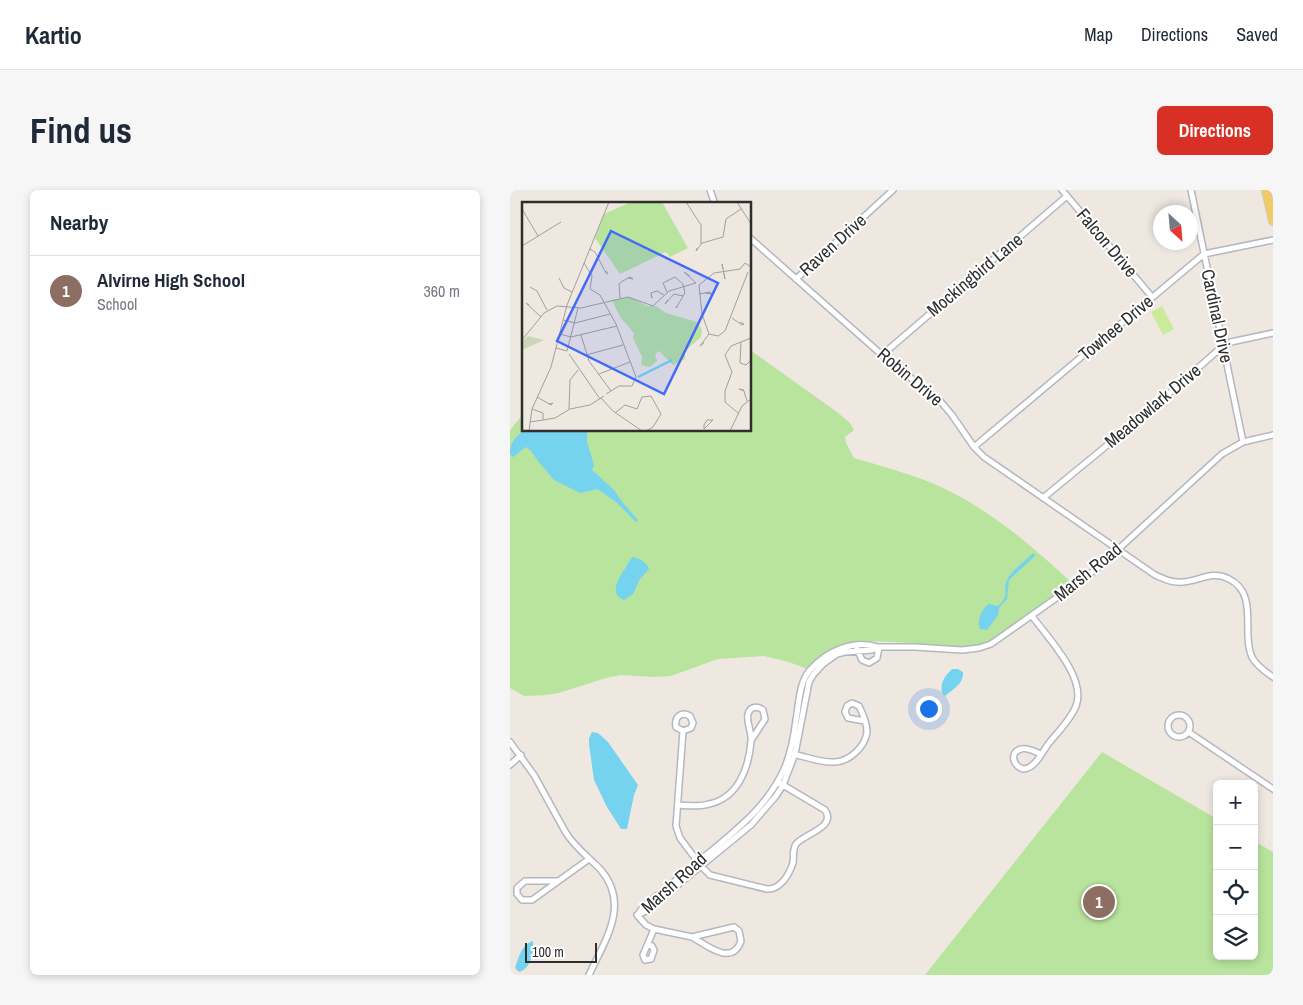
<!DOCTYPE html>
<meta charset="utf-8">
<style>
body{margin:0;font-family:"Archivo Narrow",sans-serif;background:#f6f6f7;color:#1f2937}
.controls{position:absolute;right:15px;bottom:15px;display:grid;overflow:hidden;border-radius:8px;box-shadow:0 2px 8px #0003}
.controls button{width:45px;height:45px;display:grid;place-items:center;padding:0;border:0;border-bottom:1px solid #e0e1e3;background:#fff;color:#1f2937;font:25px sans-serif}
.compass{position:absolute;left:643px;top:15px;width:45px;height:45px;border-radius:50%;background:#fff;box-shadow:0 2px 8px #0003;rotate:154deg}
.scale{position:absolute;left:15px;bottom:12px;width:72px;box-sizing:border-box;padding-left:5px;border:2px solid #2e2e2e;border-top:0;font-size:14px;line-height:18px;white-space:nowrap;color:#2e2e2e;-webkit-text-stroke:4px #fff;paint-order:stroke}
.you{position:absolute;left:418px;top:518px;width:18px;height:18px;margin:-12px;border:4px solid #fff;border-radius:50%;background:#1a73e8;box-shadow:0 0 0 8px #1a73e833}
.badge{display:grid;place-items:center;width:32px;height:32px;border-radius:50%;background:#d93025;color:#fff;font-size:16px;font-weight:700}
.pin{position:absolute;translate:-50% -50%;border:2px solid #fff;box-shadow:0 1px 5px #0006}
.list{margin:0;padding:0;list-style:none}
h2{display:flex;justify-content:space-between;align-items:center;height:65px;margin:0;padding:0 20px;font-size:21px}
h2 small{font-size:16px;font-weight:400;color:#747a83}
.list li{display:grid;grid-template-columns:32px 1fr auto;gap:15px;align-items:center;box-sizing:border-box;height:70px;padding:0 20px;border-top:1px solid #e0e1e3}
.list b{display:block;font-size:19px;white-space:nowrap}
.list p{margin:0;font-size:16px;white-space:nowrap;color:#747a83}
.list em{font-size:16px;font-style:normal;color:#747a83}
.icon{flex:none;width:28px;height:28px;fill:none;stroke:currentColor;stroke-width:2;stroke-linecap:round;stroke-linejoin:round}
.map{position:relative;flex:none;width:763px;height:785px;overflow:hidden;border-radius:8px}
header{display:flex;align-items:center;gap:30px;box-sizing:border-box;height:70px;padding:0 25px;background:#fff;border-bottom:1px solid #e0e1e3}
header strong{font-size:24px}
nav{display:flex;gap:28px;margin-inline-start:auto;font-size:18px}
.intro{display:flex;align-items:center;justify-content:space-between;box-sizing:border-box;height:120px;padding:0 30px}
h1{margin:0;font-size:35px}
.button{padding:12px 22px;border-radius:8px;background:#d93025;color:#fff;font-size:18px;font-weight:700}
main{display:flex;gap:30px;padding:0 30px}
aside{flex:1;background:#fff;border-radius:8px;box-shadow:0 2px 8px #0003}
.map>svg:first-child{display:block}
.green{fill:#b8e49e}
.pitch{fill:#cceb9a}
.water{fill:#75d3ef}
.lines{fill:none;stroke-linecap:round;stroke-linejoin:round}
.minor-casing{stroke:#b4b7c1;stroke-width:8}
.primary-casing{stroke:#c9c9c9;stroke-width:10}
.minor{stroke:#fff;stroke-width:5}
.primary{stroke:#f1cb64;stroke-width:8}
.labels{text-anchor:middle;stroke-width:4;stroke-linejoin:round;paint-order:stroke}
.street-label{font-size:18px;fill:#2e2e2e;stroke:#fff}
.inset-river{fill:none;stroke:#75d3ef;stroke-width:2.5}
.inset-road{fill:none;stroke:#a29e99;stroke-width:1}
.view{fill:#436bfa;fill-opacity:0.15;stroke:#436bfa;stroke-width:2.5}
.inset-edge{fill:none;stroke:#2e2e2e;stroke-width:2.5}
</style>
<header>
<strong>Kartio</strong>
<nav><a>Map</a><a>Directions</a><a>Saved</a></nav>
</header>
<div class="intro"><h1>Find us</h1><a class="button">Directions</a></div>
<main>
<aside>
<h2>Nearby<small></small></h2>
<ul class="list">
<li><span class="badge" style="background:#8d6e63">1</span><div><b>Alvirne High School</b><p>School</p></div><em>360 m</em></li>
</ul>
</aside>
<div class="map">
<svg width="763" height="785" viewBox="0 0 763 785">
<rect width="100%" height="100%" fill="#efe8e1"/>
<path class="green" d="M 240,160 L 327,222 L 340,233 L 344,240 L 335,247 L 336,253 L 344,268 C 368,275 393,282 417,291 C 474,314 519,353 563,394 L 522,424 L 477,453 C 462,458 447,457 431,456 C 388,453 327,440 297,479 L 279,472 L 254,466 L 208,469 L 161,486 L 144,487 L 111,485 L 96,488 L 49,503 L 36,505 L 14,506 L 0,498 L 0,240 L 14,223 L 14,240 L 240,240 Z
M 592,562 L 707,629 L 707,766 L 744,766 L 744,651 L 763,662 L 763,785 L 415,785 Z"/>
<path class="pitch" d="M 652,116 L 664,139 L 653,145 L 641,122 Z"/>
<path class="water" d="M 14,240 L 77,240 L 77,252 L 84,275 L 82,280 L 104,300 L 113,313 L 128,330 L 126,332 L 107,313 L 88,299 L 70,303 L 44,290 L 28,271 L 21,261 L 16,257 L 3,267 L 0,264 C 0,253 5,247 14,240 Z
M 523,363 L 526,365 L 499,390 L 497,409 L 489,418 L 488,425 L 477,440 L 470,439 C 466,431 472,418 479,414 L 488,416 C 501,404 492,402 497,390 C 502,380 515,371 523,363 Z
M 123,367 C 130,369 137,372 139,379 L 130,389 L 123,404 L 114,410 C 99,404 108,389 114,380 C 118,375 118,371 123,367 Z
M 442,479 L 448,479 L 453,482 C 454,494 443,499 435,506 L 432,503 C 430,492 435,486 442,479 Z
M 82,542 L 88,543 L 98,552 L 128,595 L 124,605 L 117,639 L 111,639 L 97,617 L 84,590 L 79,554 L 79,548 Z
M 23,751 C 24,762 21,779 9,782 L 5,778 C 9,767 11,755 23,751 Z"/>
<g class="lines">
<g class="minor-casing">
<path id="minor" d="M 200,0 L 205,14
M 552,0 L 642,107
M 681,0 L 733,252
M 240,48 L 372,165 L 431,212 L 442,225 L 464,257 L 474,267 L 645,385 C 652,388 659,392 667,392 C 685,394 701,379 719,389 C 750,404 730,445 743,469 C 748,477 756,482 763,487
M 286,89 L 383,0
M 372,165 L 557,6
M 464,257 L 694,64 L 763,50
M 533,308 L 640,220 L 713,156 L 721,152 L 763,143
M 522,426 C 538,448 577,488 566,516 C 561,529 548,542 539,553 C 532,562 525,579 513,579 C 503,576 499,562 511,559 C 518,557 525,562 531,564
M 347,459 L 352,470 L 359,473 L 367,468 L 369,457
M658 536a11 11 0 1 1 22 0a11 11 0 1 1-22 0Z
M 173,541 L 181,538 L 183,533 L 180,526 C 171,521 164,527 166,537 L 173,541 L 166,636 L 170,648 L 191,676 L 200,685 L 257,699 C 270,700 279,685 283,673 C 284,667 282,660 286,654 C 294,644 327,637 315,620 L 268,592
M 680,543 L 763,599
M 0,552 L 24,585 L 56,643 C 65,657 78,667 90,679 C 121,714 95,750 79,785
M 283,564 C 297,567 311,573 325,572 C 340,571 355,557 357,542 C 357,534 353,524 349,516 L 342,513 L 337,516 L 335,522 L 338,528 L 355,531
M 0,575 L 11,565
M 168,615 C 178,616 189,617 199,614 C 228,608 239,578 241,551 C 242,542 236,532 238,524 C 240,516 248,516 253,520 L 255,529 L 242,549
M 48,691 L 15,691 L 7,698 L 7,704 L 12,710 L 22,710 L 79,669
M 129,723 L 133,717 C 156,699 178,680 200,662 C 230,637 259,614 275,577 C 281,562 284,546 286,530 C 289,514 289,492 300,480 C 317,461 344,449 368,457
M 127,725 L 136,721 L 241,635 L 266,606 L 273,595 L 285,564 L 299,492 L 303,485 L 313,474 L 327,464 L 335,462 L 362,460 L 369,457 L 405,457 L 452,460 L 469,458 L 481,454 L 569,392 L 590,376 L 712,264 L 733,252 L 763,245
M 127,725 L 136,735 L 144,739 L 182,747 L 224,737 L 229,741 L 231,751 C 222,777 196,755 182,747
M 138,755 L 142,756 L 144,760 L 141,769 L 135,770 L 133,765 L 144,739"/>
</g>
<g class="primary-casing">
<path id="primary" d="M 756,0 L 763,31"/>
</g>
<use href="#minor" class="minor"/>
<use href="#primary" class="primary"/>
</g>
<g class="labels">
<g class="street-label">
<text transform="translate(597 53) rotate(50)" y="6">Falcon Drive</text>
<text transform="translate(323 55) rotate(-42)" y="6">Raven Drive</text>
<text transform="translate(465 85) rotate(-40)" y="6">Mockingbird Lane</text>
<text transform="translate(707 126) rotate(78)" y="6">Cardinal Drive</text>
<text transform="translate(606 138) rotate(-40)" y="6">Towhee Drive</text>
<text transform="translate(400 187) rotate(40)" y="6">Robin Drive</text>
<text transform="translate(643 216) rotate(-40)" y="6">Meadowlark Drive</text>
<text transform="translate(578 382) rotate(-39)" y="6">Marsh Road</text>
<text transform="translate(164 693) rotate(-42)" y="6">Marsh Road</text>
</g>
</g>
<g transform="translate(12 12)">
<rect width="229" height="229" fill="#efe8e1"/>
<path d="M 109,0 L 140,0 L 166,46 L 148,55 L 144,50 L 98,72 L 73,36 L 82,12 ZM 108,95 L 125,104 L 134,104 L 144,111 L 175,120 L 180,128 L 179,135 L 163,149 L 163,157 L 151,163 L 137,149 L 133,152 L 135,159 L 128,165 L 119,163 L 120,155 L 111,136 L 112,131 L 98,115 L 90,98 Z" fill="#b8e49e"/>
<path d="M 6,134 L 22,138 L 0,148 L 0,140 Z" fill="#c9d9b8"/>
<path class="inset-river" d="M 116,175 L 150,158"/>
<path class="inset-road" d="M 164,0 L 179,23 L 179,42M 215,0 L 229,22M 0,7 L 16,34M 0,44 L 39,20M 175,46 L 174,49 L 180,41 L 201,35 L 204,17 L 219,7M 68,47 L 73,50 L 84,71 L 86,72 L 84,69M 62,61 L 70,74 L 68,87 L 78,93 L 94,122 L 114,175 L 110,184 L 97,184 L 84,192M 201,67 L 200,62 L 203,77 L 202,72M 168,74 L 162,70 L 174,81M 37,76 L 42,86 L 50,90M 8,85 L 15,89 L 25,108M 145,90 L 141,81 L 153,75 L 161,82 L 163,91 L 154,106 L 155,104M 177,92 L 188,90 L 190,92 L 183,91M 129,93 L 130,96 L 129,91 L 135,89 L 142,93M 98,96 L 97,82 L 99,80 L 106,76 L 108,75 L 111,77 L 106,76M 146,98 L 143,102 L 152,92 L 161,94M 7,103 L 4,101 L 19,115M 210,116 L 220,123 L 222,122 L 218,120M 41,118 L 53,121 L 88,112M 38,132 L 49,135 L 95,124M 187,132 L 196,134 L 203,129 L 226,70M 59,133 L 67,159 L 89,189M 0,138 L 22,111 L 35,104 L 59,106 L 106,95 L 131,104 L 147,89 L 174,81M 219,140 L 218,161 L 224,163 L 229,158M 182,141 L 178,144 L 187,132 L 180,112 L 177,83 L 192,71 L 218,67 L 223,61 L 229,65M 34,146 L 45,149 L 56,106M 47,152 L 78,197M 64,153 L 101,143M 77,172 L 108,160M 222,188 L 217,187 L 222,189 L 225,199M 15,195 L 29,203 L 31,201 L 27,202M 79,196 L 91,209 L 120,229M 47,207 L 48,178 L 56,168M 93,211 L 103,203 L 115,207 L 120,195 L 129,194 L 139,212 L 131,225 L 124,229M 216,211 L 203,200 L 203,189 L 210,170 L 203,153 L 209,144 L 229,136M 21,218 L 33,216 L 48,207 L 68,203 L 82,194M 185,218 L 191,218 L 182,227 L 182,223 ZM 8,220 L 21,218 L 21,211 L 10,207M 7,229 L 10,207 L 29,165 L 45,103 L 87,0M 208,229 L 220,204 L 229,197"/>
<path class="view" d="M 89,29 L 196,81 L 142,192 L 35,139 Z"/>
<rect width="229" height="229" class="inset-edge"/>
</g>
</svg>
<div class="controls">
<button>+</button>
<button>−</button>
<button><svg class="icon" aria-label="locate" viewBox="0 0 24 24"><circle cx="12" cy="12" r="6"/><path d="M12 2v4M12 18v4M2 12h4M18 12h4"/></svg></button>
<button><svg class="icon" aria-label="layers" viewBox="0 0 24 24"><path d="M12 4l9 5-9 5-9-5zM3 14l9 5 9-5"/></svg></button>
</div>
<svg class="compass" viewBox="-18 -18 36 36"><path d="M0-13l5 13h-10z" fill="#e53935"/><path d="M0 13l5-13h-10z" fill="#747a83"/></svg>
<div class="scale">100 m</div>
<div class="you"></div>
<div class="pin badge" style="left:589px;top:712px;background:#8d6e63">1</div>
</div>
</main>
